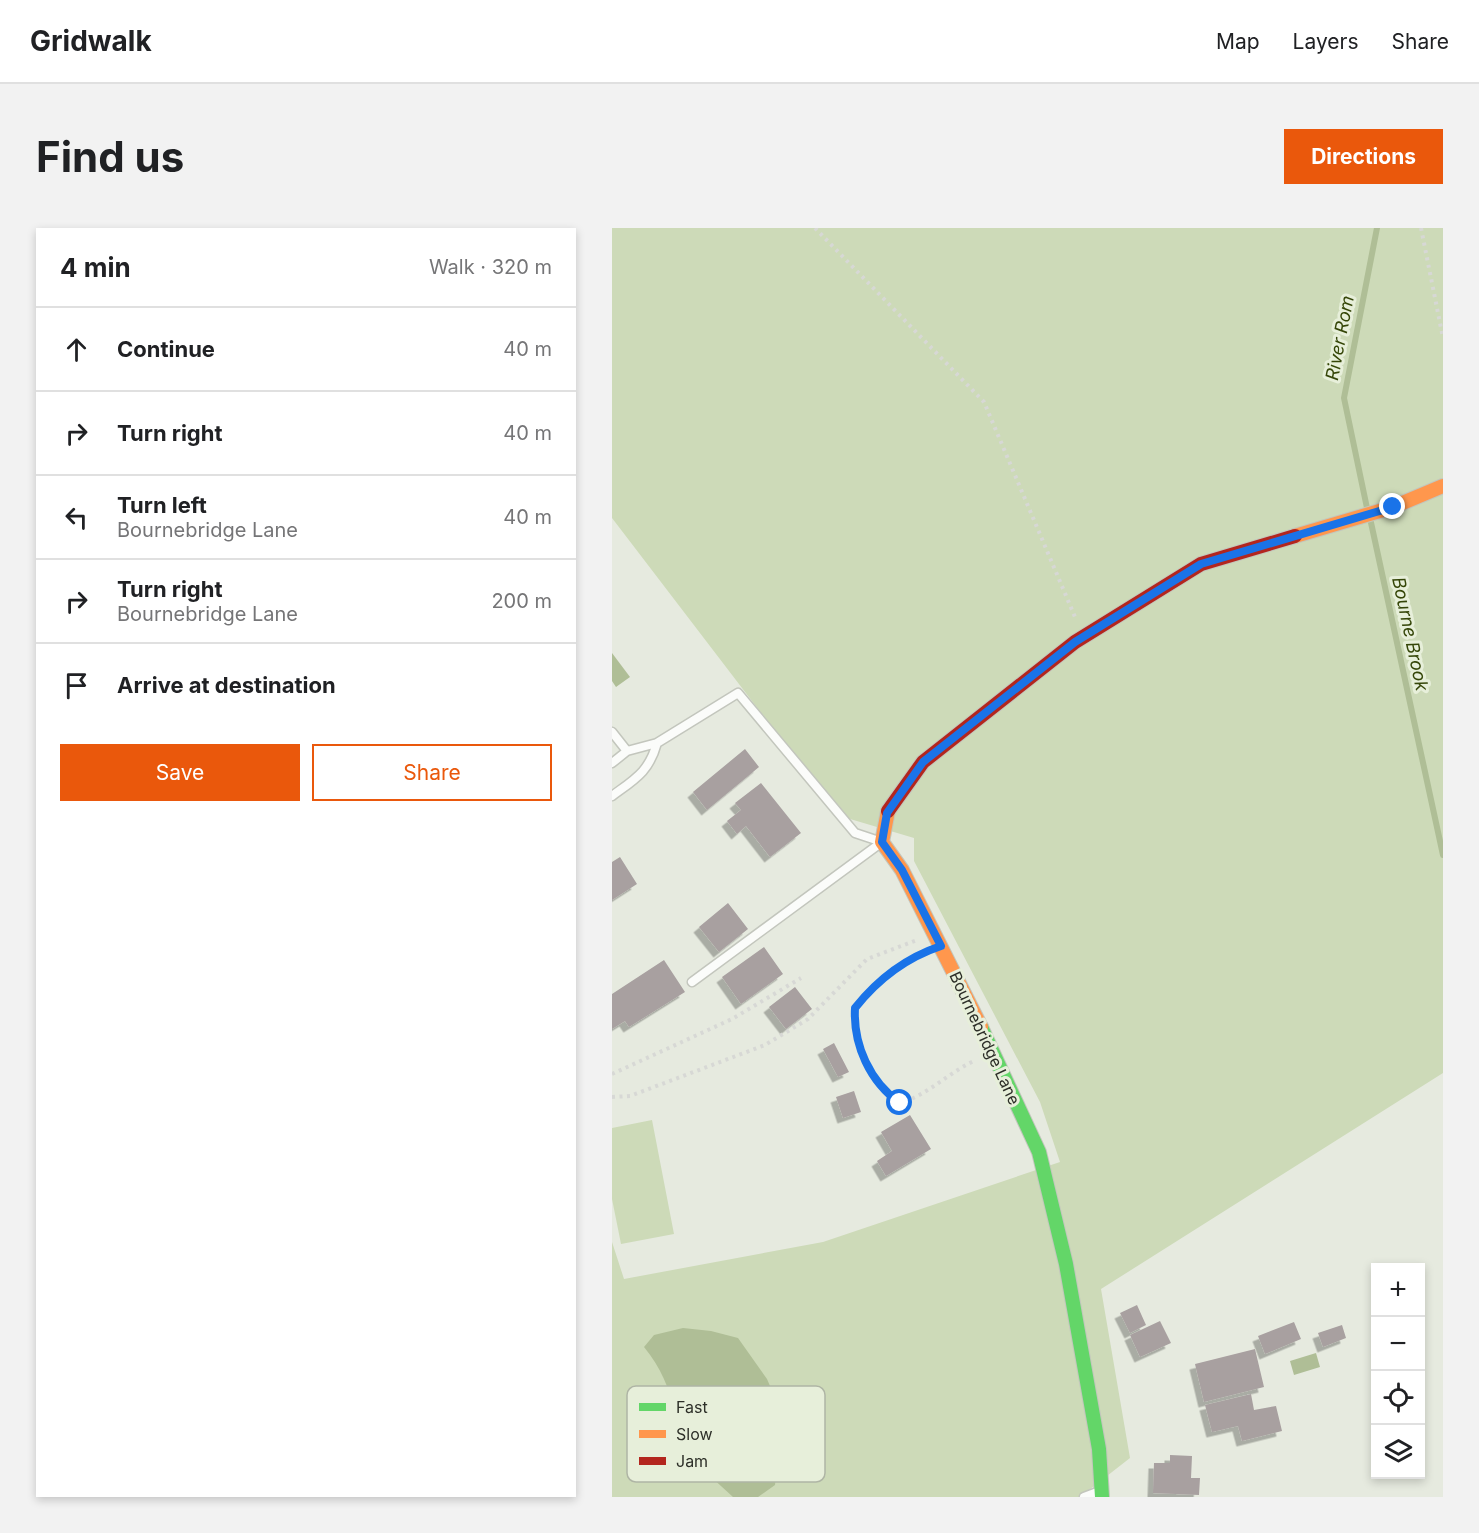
<!DOCTYPE html>
<meta charset="utf-8">
<style>
body{margin:0;font-family:Inter,sans-serif;background:#f2f2f2;color:#202124}
.controls{position:absolute;right:18px;bottom:18px;display:grid;overflow:hidden;border-radius:0px;box-shadow:0 3px 9px #0003}
.controls button{width:54px;height:54px;display:grid;place-items:center;padding:0;border:0;border-bottom:2px solid #e0e0e0;background:#fff;color:#202124;font:30px sans-serif}
.stop{position:absolute;width:18px;height:18px;margin:-14px;border:4px solid #1a73e8;border-radius:50%;background:#fff}
.stop.end{background:#1a73e8;border-color:#fff;box-shadow:0 2px 6px #0008}
.list{margin:0;padding:0;list-style:none}
h2{display:flex;justify-content:space-between;align-items:center;height:78px;margin:0;padding:0 24px;font-size:26px}
h2 small{font-size:20px;font-weight:400;color:#757577}
.list li{display:grid;grid-template-columns:39px 1fr auto;gap:18px;align-items:center;box-sizing:border-box;height:84px;padding:0 24px;border-top:2px solid #e0e0e0}
.list b{display:block;font-size:22px;white-space:nowrap}
.list p{margin:0;font-size:20px;white-space:nowrap;color:#757577}
.list em{font-size:20px;font-style:normal;color:#757577}
.actions{display:flex;gap:12px;padding:18px 24px}
.actions a{flex:1;padding:14px 0;border:2px solid #ea580c;border-radius:0px;text-align:center;font-size:21px;color:#ea580c}
.actions .main{background:#ea580c;color:#fff}
.icon{flex:none;width:33px;height:33px;fill:none;stroke:currentColor;stroke-width:2;stroke-linecap:round;stroke-linejoin:round}
.map{position:relative;flex:none;width:831px;height:1269px;overflow:hidden;border-radius:0px}
header{display:flex;align-items:center;gap:36px;box-sizing:border-box;height:84px;padding:0 30px;background:#fff;border-bottom:2px solid #e0e0e0}
header strong{font-size:28px}
nav{display:flex;gap:33px;margin-inline-start:auto;font-size:21px}
.intro{display:flex;align-items:center;justify-content:space-between;box-sizing:border-box;height:144px;padding:0 36px}
h1{margin:0;font-size:42px}
.button{padding:15px 27px;border-radius:0px;background:#ea580c;color:#fff;font-size:21px;font-weight:700}
main{display:flex;gap:36px;padding:0 36px}
aside{flex:1;background:#fff;border-radius:0px;box-shadow:0 3px 9px #0003}
.map>svg:first-child{display:block}
.green{fill:#cddab8}
.water{fill:#afbe96}
.lines{fill:none;stroke-linecap:round;stroke-linejoin:round}
.stream{stroke:#afbe96;stroke-width:6}
.building{fill:#a8a0a0;filter:url(#shadow)}
.lane-casing{stroke:#c3c6bd;stroke-width:11}
.fast-casing{stroke:#c3c6bd;stroke-width:16}
.slow-casing{stroke:#c3c6bd;stroke-width:16}
.jam-casing{stroke:#c3c6bd;stroke-width:16}
.path{stroke:#d7d8d5;stroke-width:4;stroke-dasharray:3 4.5;stroke-linecap:butt}
.lane{stroke:#fbfcfa;stroke-width:8}
.fast{stroke:#63d668;stroke-width:14}
.slow{stroke:#ff974d;stroke-width:14}
.jam{stroke:#b3261e;stroke-width:14}
.route{stroke:#1a73e8;stroke-width:8}
.labels{text-anchor:middle;stroke-width:6;stroke-linejoin:round;paint-order:stroke}
.street-label{font-size:16px;fill:#2d2f28;stroke:#e7efda}
.water-label{font-size:18px;font-style:italic;fill:#354608;stroke:#e7efda}
.key{fill:#e7efda;stroke:#afb5a5;stroke-width:1.5}
.key-label{font-size:16px;fill:#2d2f28}
</style>
<header>
<strong>Gridwalk</strong>
<nav><a>Map</a><a>Layers</a><a>Share</a></nav>
</header>
<div class="intro"><h1>Find us</h1><a class="button">Directions</a></div>
<main>
<aside>
<h2>4 min<small>Walk · 320 m</small></h2>
<ul class="list">
<li><svg class="icon" aria-label="ahead" viewBox="0 0 24 24"><path d="M12 20V5M6 11l6-6 6 6"/></svg><div><b>Continue</b></div><em>40 m</em></li>
<li><svg class="icon" aria-label="right" viewBox="0 0 24 24"><path d="M7 20v-9h11M14 6l5 5-5 5"/></svg><div><b>Turn right</b></div><em>40 m</em></li>
<li><svg class="icon" aria-label="left" viewBox="0 0 24 24"><path d="M17 20v-9H6M10 6l-5 5 5 5"/></svg><div><b>Turn left</b><p>Bournebridge Lane</p></div><em>40 m</em></li>
<li><svg class="icon" aria-label="right" viewBox="0 0 24 24"><path d="M7 20v-9h11M14 6l5 5-5 5"/></svg><div><b>Turn right</b><p>Bournebridge Lane</p></div><em>200 m</em></li>
<li><svg class="icon" aria-label="arrive" viewBox="0 0 24 24"><path d="M6 21V4h12l-3 4 3 4H6"/></svg><div><b>Arrive at destination</b></div></li>
</ul>
<div class="actions"><a class="main">Save</a><a>Share</a></div>
</aside>
<div class="map">
<svg width="831" height="1269" viewBox="0 0 831 1269">
<defs>
<filter id="shadow"><feDropShadow dx="-5.5" dy="5.5" stdDeviation="0" flood-color="#0004"/></filter>
</defs>
<rect width="100%" height="100%" fill="#e6eadf"/>
<path class="green" d="M 0,0 L 831,0 L 831,845 L 489,1061 L 518,1230 L 468,1269 L 0,1269 L 0,1014 L 12,1051 L 211,1014 L 448,934 L 428,874 L 302,633 L 302,610 L 228,588 L 0,290 Z
M 40,892 L 62,1006 L 9,1016 L 0,971 L 0,900 Z"/>
<path class="water" d="M 0,425 L 18,449 L 4,459 L 0,453 Z
M 71,1100 L 99,1103 L 126,1110 L 155,1151 L 170,1186 L 163,1257 L 146,1269 L 121,1269 L 73,1225 L 58,1225 L 43,1210 L 42,1192 L 63,1185 C 57,1159 49,1140 32,1119 L 42,1107 Z
M 704,1125 L 708,1139 L 682,1147 L 678,1133 Z"/>
<g class="lines">
<path class="stream" d="M 755,280 L 732,170 L 765,0
M 758,290 L 831,627"/>
</g>
<path class="building" d="M 133,521 L 147,539 L 95,582 L 81,564 Z
M 149,555 L 189,605 L 158,629 L 134,598 L 125,606 L 115,593 L 129,582 L 123,575 Z
M 8,629 L 25,656 L 0,672 L 0,634 Z
M 116,675 L 136,701 L 107,724 L 87,699 Z
M 152,719 L 171,746 L 129,776 L 110,749 Z
M 52,732 L 73,764 L 17,799 L 13,793 L 0,801 L 0,766 Z
M 183,759 L 200,781 L 174,801 L 157,779 Z
M 222,815 L 237,844 L 226,849 L 211,821 Z
M 242,863 L 249,884 L 231,890 L 224,869 Z
M 298,887 L 319,921 L 274,948 L 265,933 L 280,923 L 269,904 Z
M 525,1077 L 534,1097 L 518,1105 L 508,1085 Z
M 548,1093 L 559,1115 L 528,1129 L 518,1107 Z
M 682,1094 L 689,1111 L 653,1126 L 646,1108 Z
M 730,1097 L 734,1110 L 711,1119 L 706,1105 Z
M 643,1121 L 652,1159 L 592,1174 L 583,1136 Z
M 639,1166 L 642,1182 L 664,1178 L 670,1203 L 630,1213 L 626,1198 L 600,1204 L 593,1177 Z
M 558,1227 L 580,1228 L 579,1250 L 588,1250 L 587,1267 L 541,1265 L 542,1235 L 558,1235 Z"/>
<g class="lines">
<g class="lane-casing">
<path id="lane" d="M 0,504 L 15,523
M 0,535 L 15,523 L 45,515 L 126,465 L 243,605 L 270,614
M 0,568 C 23,551 37,544 45,515
M 80,754 L 270,614
M 472,1269 L 488,1263"/>
</g>
<g class="fast-casing">
<path id="fast" d="M 369,799 L 427,924 L 454,1036 L 487,1221 L 490,1269"/>
</g>
<g class="slow-casing">
<path id="slow" d="M 683,308 L 781,279 L 831,258
M 276,583 L 270,614 L 290,642 L 369,799"/>
</g>
<g class="jam-casing">
<path id="jam" d="M 276,583 L 311,534 L 463,414 L 589,336 L 683,308"/>
</g>
<path class="path" d="M 203,0 L 372,174 L 463,389
M 809,0 L 831,110
M 310,725 L 280,742 L 243,780 C 241,817 258,854 288,875 C 316,867 337,844 364,832
M 0,846 L 120,791 L 189,750
M 0,869 L 18,868 L 153,817 L 196,791 L 255,731 L 305,712"/>
<use href="#lane" class="lane"/>
<use href="#fast" class="fast"/>
<use href="#slow" class="slow"/>
<use href="#jam" class="jam"/>
</g>
<g class="lines">
<path class="route" d="M 288,875 C 258,854 241,817 243,780 C 266,751 293,730 329,718 L 290,642 L 270,614 L 275,585 L 311,534 L 463,414 L 589,336 L 781,279"/>
</g>
<g class="labels">
<g class="street-label">
<text transform="translate(373 810) rotate(65)" y="6">Bournebridge Lane</text>
</g>
<g class="water-label">
<text transform="translate(728 110) rotate(-79)" y="6">River Rom</text>
<text transform="translate(798 406) rotate(78)" y="6">Bourne Brook</text>
</g>
</g>
<rect x="15" y="1158" width="198" height="96" rx="9" class="key"/>
<rect x="27" y="1175" width="27" height="8" fill="#63d668"/>
<rect x="27" y="1202" width="27" height="8" fill="#ff974d"/>
<rect x="27" y="1229" width="27" height="8" fill="#b3261e"/>
<g class="key-label">
<text x="64" y="1185">Fast</text>
<text x="64" y="1212">Slow</text>
<text x="64" y="1239">Jam</text>
</g>
</svg>
<div class="controls">
<button>+</button>
<button>−</button>
<button><svg class="icon" aria-label="locate" viewBox="0 0 24 24"><circle cx="12" cy="12" r="6"/><path d="M12 2v4M12 18v4M2 12h4M18 12h4"/></svg></button>
<button><svg class="icon" aria-label="layers" viewBox="0 0 24 24"><path d="M12 4l9 5-9 5-9-5zM3 14l9 5 9-5"/></svg></button>
</div>
<div class="stop" style="left:288px;top:875px"></div>
<div class="stop end" style="left:781px;top:279px"></div>
</div>
</main>
